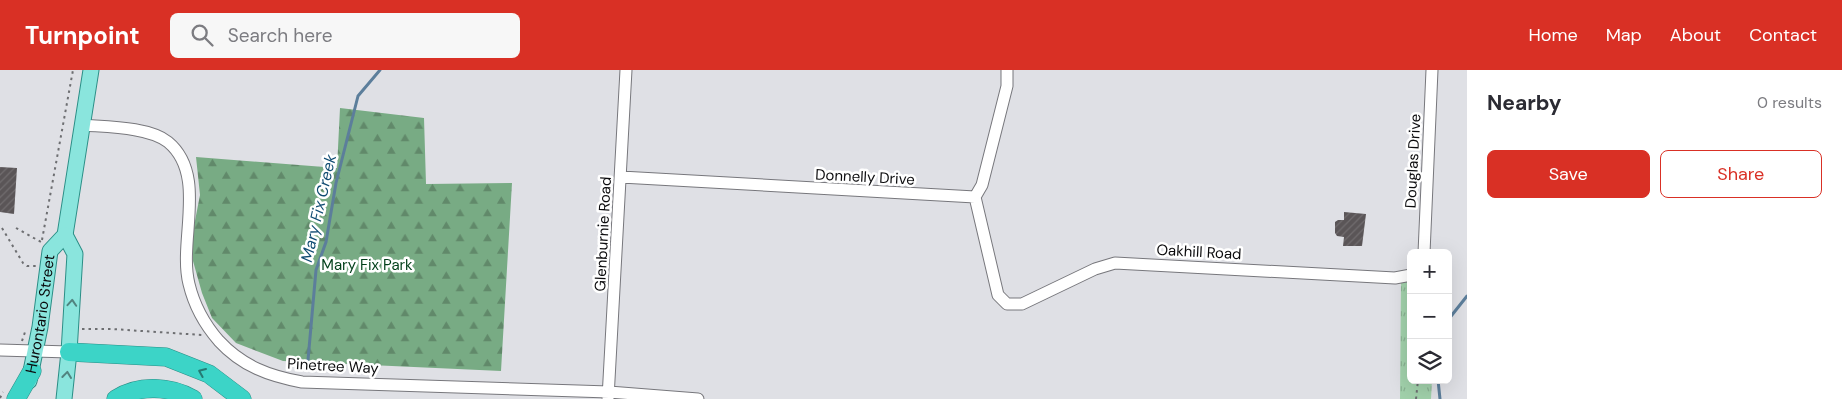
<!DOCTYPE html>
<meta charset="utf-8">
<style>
body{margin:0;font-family:"DM Sans",sans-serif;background:#f7f7f7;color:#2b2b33}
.controls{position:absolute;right:15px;bottom:15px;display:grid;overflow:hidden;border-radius:8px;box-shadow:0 5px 20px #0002}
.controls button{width:45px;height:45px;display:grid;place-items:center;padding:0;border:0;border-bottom:1px solid #e1e1e2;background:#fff;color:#2b2b33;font:25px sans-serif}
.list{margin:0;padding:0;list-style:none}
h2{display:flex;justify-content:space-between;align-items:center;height:65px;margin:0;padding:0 20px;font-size:21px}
h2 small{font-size:16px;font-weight:400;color:#7c7c81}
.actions{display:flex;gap:10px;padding:15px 20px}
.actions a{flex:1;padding:11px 0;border:1px solid #d93025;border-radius:8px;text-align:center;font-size:18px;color:#d93025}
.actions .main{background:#d93025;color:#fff}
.icon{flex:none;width:28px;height:28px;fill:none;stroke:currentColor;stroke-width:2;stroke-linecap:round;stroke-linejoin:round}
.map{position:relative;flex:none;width:1467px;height:329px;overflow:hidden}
header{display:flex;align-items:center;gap:30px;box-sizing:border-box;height:70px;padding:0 25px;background:#d93025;color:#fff}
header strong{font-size:24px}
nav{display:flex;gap:28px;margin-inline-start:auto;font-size:18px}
.search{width:350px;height:45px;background:#f7f7f7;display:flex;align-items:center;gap:12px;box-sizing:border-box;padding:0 18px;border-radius:8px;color:#7c7c81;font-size:19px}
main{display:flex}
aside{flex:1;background:#fff}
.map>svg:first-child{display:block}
.forest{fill:url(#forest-firs)}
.park{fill:url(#park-tufts)}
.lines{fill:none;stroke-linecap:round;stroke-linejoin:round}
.stream{stroke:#5c7e9b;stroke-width:3}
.building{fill:url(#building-hatch)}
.minor-casing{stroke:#77777c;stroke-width:13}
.major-casing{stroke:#2b8e86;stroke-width:17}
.highway-casing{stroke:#2b8e86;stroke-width:19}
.path{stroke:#6d6e71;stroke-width:2;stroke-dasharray:2.5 4;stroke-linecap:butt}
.minor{stroke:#fff;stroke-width:11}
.major{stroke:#8ae5dd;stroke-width:15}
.highway{stroke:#3cd4c7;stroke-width:18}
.oneway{stroke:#51837f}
.oneway2{stroke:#267a73}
.labels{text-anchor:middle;stroke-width:5;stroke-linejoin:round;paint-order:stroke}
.street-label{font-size:15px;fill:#0b0b0d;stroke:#fff}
.park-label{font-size:15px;fill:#003e19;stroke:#fff}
.water-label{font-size:16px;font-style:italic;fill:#114c73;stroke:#fff}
</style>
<header>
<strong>Turnpoint</strong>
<div class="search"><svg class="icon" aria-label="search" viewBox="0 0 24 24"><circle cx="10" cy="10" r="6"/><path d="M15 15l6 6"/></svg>Search here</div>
<nav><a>Home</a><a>Map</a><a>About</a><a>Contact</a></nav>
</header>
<main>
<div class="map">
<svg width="1467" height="329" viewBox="0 0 1467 329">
<defs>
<pattern id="forest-firs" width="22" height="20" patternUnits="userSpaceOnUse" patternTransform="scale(1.25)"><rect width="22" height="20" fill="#78ab84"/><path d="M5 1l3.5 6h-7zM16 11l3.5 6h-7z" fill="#61896a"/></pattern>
<pattern id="park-tufts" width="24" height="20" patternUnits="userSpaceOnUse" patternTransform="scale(1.25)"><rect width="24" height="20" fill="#a1d1ab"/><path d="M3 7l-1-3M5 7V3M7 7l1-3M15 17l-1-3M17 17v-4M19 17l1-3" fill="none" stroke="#89b292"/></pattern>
<pattern id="building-hatch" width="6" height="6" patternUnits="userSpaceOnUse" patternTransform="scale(1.25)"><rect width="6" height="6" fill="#5a5557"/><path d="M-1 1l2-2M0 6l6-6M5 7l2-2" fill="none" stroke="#716d6f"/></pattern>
</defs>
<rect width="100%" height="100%" fill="#dfe0e5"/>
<path class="forest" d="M 340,38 L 424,48 L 426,114 L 512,113 L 501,301 L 283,291 L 236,273 L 212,248 L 202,223 L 193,191 L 193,161 L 200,125 L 196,87 L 337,98 Z"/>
<path class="park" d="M 1401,208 L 1411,208 L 1411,310 L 1432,310 L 1431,329 L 1400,329 Z"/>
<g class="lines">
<path class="stream" d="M 1448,250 L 1467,226
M 308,290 L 316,200 L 326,172 L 336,113 L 358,26 L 380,0
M 1438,310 L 1440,329"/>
</g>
<path class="building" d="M 0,97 L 17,98 L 14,144 L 0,142 Z
M 1344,142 L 1366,144 L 1362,176 L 1343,176 L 1344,167 L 1337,166 L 1335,163 L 1335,152 L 1338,150 L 1344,150 Z"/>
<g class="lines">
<g class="minor-casing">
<path id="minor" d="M 83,55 C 107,57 149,57 168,72 C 208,105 178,171 189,214 C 194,235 205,255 219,271 C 242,296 269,306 302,312 L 609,322 L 698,329
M 621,107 L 975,127 L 982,115 L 1007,16 L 1007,0
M 975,127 L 998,225 L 1007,234 L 1022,234 L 1095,199 L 1115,193 L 1395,208 L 1411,205
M 1424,183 L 1432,0
M 0,280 L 69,282
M 608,328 L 626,0"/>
</g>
<g class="major-casing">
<g id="major">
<path id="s1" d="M 29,311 L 40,257 L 50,181 L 65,165 L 91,0"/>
<path d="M 64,329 L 69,282 L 75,184 L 65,165"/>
</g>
</g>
<g class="highway-casing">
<path id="highway" d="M 69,282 L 166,287 L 209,304 L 242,329
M 16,329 L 32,301
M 116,329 C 139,314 170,316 193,329"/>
</g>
<path class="path" d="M 2,158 L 23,193 L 27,196 L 36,196
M 16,158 L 41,172
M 42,170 L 73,0
M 82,259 L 112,259 L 202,265
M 22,271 L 26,259
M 0,328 L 3,322
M 1416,329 L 1418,310"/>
<use href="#minor" class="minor"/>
<use href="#major" class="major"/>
<use href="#highway" class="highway"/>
</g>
<defs><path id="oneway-chevron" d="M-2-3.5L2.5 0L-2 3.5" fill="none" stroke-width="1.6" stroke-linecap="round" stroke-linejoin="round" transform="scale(1.25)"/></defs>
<g class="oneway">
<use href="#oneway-chevron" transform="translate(72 233) rotate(-86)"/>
<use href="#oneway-chevron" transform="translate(67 305) rotate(-83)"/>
</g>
<use class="oneway2" href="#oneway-chevron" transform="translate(202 302) rotate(-157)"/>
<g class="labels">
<g class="street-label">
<text transform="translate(1413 91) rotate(-87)" y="5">Douglas Drive</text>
<text transform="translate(865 107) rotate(3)" y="5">Donnelly Drive</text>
<text transform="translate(603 164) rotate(-87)" y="5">Glenburnie Road</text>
<text transform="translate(1199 182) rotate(3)" y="5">Oakhill Road</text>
<text dy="5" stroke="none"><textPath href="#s1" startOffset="68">Hurontario Street</textPath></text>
<text transform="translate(333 296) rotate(3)" y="5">Pinetree Way</text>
</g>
<g class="park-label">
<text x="367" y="200">Mary Fix Park</text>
</g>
<g class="water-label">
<text transform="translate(318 138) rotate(-77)" y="6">Mary Fix Creek</text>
</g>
</g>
</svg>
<div class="controls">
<button>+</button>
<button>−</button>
<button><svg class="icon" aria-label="layers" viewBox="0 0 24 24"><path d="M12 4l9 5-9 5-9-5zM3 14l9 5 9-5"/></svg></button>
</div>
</div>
<aside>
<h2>Nearby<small>0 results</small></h2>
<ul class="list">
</ul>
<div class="actions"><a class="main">Save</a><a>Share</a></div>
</aside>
</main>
